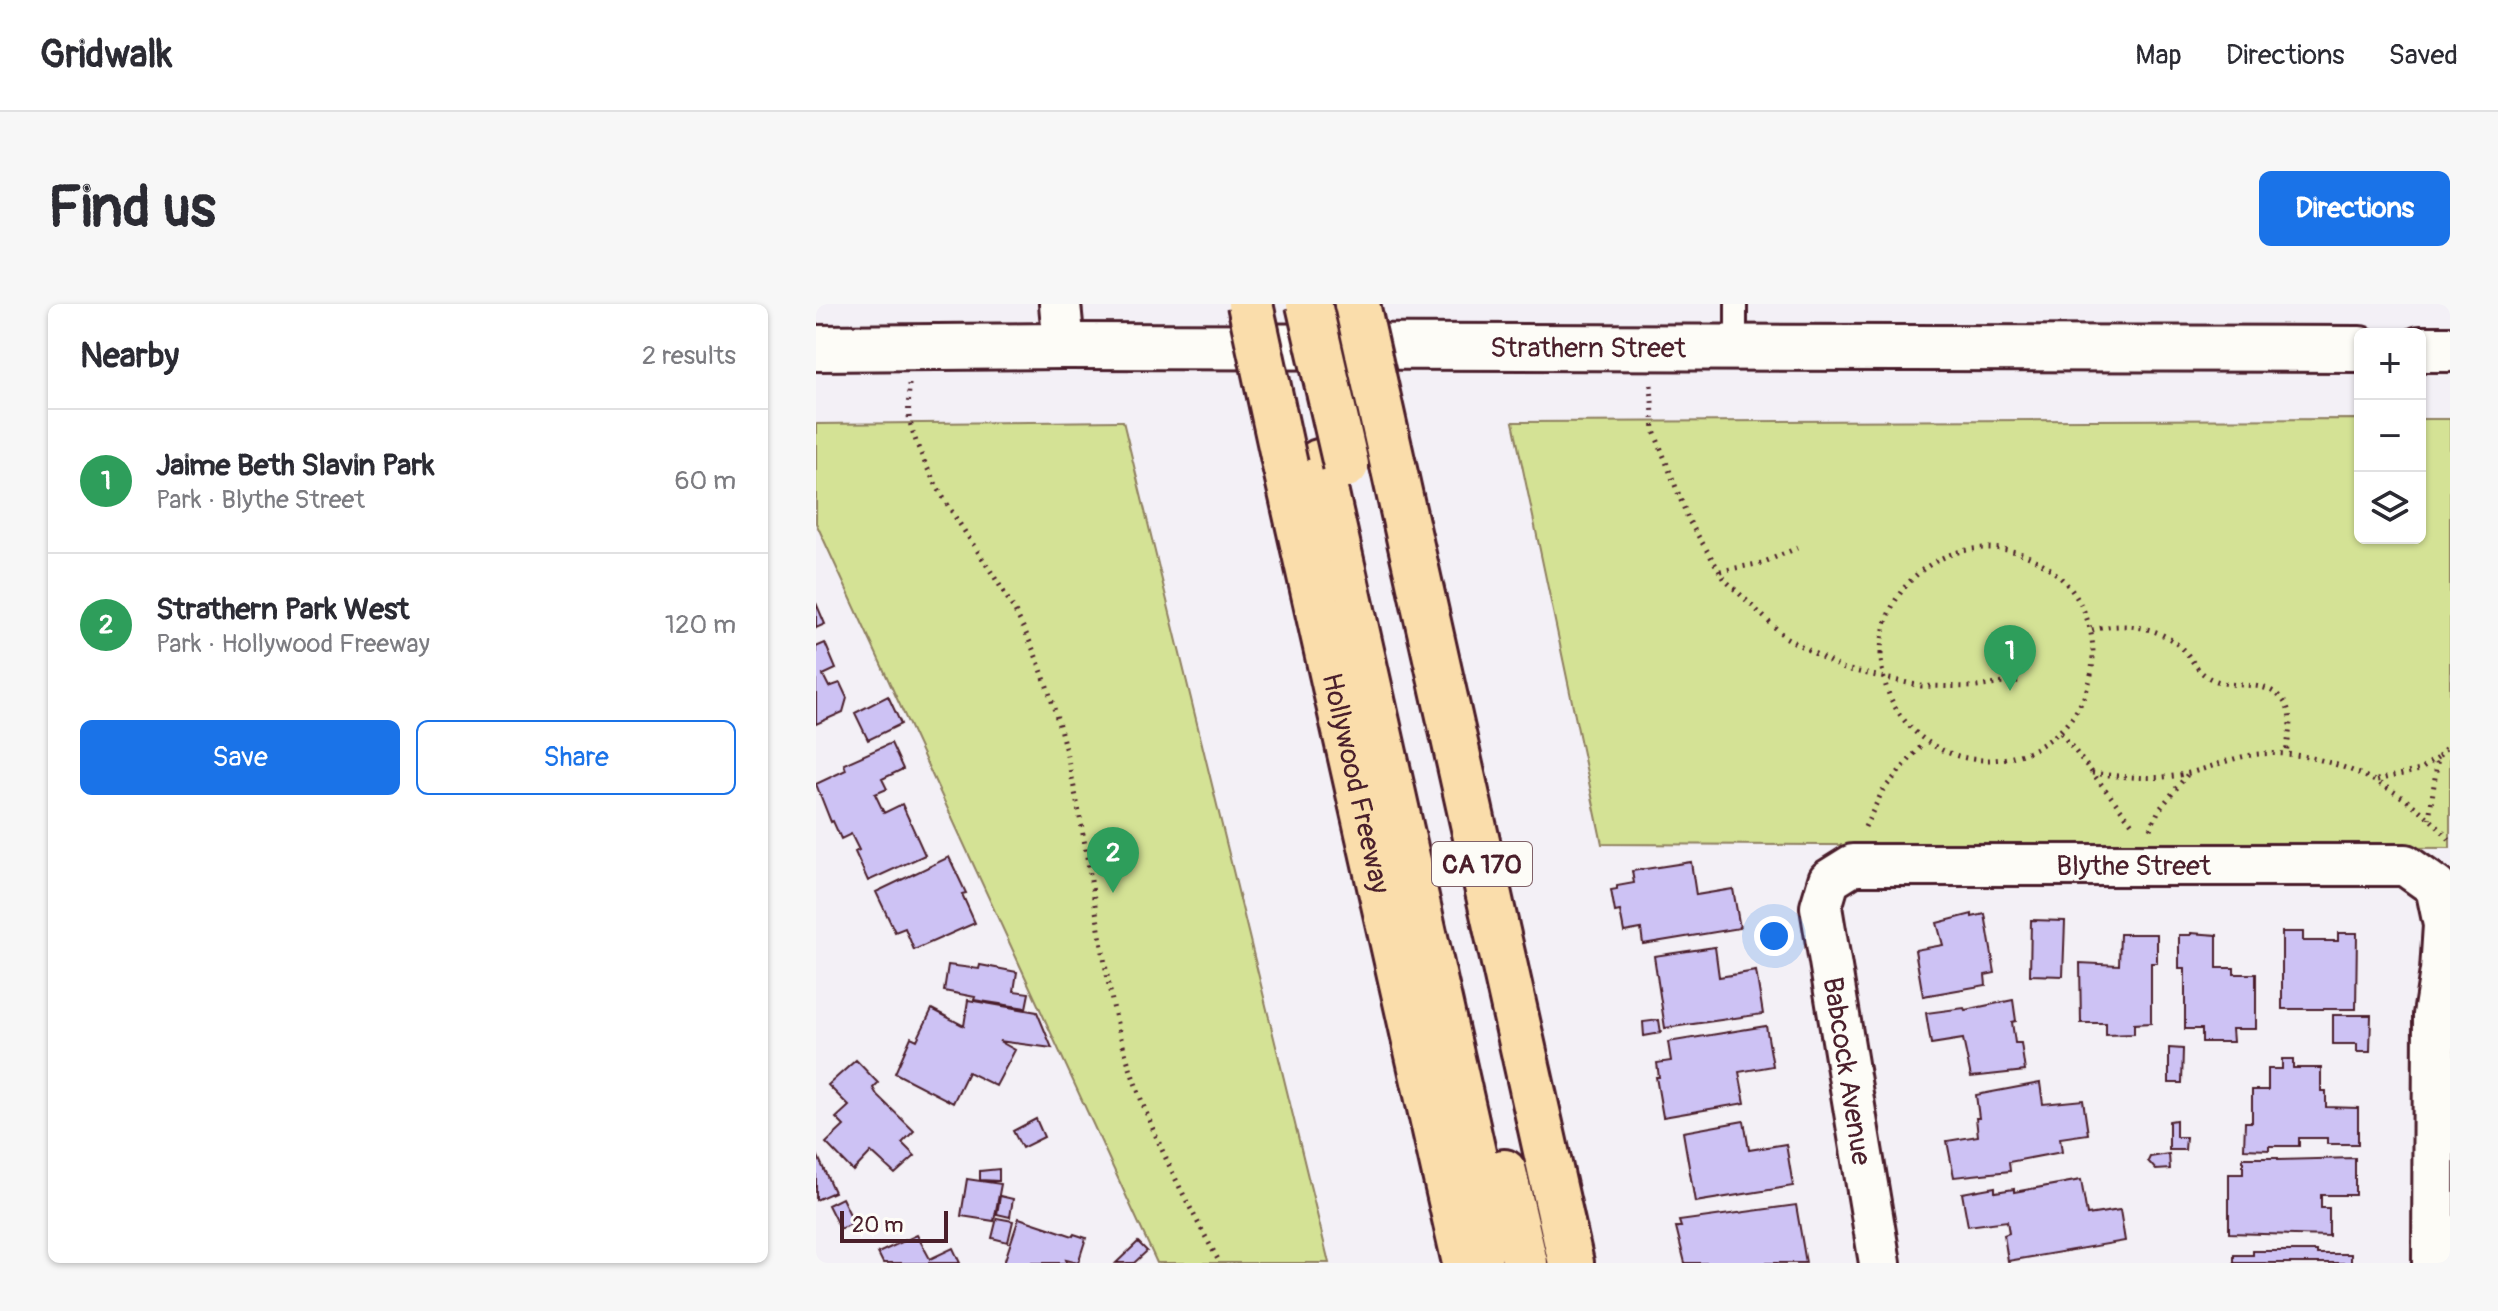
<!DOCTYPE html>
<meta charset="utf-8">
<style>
body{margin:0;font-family:Pangolin,sans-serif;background:#f7f7f7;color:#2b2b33}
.controls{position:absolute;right:24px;top:24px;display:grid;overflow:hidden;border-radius:12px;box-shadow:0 2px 6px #0004}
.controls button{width:72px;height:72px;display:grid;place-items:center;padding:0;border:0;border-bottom:2px solid #e1e1e2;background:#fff;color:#2b2b33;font:40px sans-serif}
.scale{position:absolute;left:24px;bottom:20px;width:108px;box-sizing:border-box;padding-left:8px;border:4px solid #4a1f2b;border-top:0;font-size:22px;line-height:28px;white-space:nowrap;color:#4a1f2b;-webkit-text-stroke:6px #fdfcf7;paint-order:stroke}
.you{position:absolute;left:958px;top:632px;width:28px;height:28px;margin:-20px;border:6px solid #fff;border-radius:50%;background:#1a73e8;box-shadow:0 0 0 12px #1a73e833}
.badge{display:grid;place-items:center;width:52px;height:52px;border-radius:50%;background:#1a73e8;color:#fff;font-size:26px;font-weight:700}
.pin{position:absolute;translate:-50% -66px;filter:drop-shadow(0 2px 4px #0008)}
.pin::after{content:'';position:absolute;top:42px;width:28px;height:24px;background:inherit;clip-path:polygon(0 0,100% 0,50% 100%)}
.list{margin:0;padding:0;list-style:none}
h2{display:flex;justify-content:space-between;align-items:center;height:104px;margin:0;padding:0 32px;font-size:34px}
h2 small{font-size:26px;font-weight:400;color:#7c7c81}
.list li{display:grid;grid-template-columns:52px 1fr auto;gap:24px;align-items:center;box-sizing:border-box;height:144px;padding:0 32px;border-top:2px solid #e1e1e2}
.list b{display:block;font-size:30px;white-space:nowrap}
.list p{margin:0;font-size:26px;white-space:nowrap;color:#7c7c81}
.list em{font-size:26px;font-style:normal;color:#7c7c81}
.actions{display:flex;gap:16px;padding:24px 32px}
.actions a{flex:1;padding:18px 0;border:2px solid #1a73e8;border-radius:12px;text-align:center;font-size:28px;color:#1a73e8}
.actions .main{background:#1a73e8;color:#fff}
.icon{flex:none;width:44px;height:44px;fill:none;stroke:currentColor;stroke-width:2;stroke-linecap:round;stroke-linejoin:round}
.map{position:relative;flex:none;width:1634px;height:959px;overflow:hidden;border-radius:12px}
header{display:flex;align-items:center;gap:48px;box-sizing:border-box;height:112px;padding:0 40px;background:#fff;border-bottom:2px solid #e1e1e2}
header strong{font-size:38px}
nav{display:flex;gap:44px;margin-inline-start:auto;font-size:28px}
.intro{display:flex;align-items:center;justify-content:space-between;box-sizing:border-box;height:192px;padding:0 48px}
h1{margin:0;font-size:56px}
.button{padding:20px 36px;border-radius:12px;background:#1a73e8;color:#fff;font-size:28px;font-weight:700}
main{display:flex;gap:48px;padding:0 48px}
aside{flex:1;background:#fff;border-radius:12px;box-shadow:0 2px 6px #0004}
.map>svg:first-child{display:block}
.green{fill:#d4e295;stroke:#8f8060;stroke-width:2}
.building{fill:#cdc2f4;stroke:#4a1f2b;stroke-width:2}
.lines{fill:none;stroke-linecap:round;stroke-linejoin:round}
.service-casing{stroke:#4a1f2b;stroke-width:26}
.minor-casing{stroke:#4a1f2b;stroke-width:46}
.tertiary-casing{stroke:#4a1f2b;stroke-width:50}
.motorway-casing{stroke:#4a1f2b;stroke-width:50}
.path{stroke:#4a1f2b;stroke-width:5;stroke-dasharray:2 6;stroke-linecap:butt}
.service{stroke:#fdfcf7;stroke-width:20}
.minor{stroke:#fdfcf7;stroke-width:40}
.tertiary{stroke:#fdfcf7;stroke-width:44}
.motorway{stroke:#faddab;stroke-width:44}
.motorway-bridge-casing{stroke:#4a1f2b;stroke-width:50;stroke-linecap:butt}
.motorway-bridge{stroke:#faddab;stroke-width:44}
.labels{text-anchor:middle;stroke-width:8;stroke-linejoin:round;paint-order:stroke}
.shield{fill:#fdfcf7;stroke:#806168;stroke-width:2}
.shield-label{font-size:26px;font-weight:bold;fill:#4a1f2b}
.street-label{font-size:28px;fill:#4a1f2b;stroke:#fdfcf7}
</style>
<header>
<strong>Gridwalk</strong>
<nav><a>Map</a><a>Directions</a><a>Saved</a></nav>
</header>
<div class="intro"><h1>Find us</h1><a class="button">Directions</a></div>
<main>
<aside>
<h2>Nearby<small>2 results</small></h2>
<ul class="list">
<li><span class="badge" style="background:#2e9e5b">1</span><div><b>Jaime Beth Slavin Park</b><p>Park · Blythe Street</p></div><em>60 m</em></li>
<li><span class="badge" style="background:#2e9e5b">2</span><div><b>Strathern Park West</b><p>Park · Hollywood Freeway</p></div><em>120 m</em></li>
</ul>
<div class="actions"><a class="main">Save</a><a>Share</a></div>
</aside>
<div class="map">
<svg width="1634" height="959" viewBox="0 0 1634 959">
<rect width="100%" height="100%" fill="#f3f0f6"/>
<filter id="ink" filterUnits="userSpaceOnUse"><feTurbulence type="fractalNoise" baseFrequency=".0125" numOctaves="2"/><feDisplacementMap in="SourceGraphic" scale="16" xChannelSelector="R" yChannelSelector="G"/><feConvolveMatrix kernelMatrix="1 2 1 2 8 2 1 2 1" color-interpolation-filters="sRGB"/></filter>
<g filter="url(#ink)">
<path class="green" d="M 1544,115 L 1544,234 L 1604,234 L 1604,115 L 1634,115 L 1634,544 L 786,540 L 697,118 Z
M 306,117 L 307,117 L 513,959 L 341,959 L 0,219 L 0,120 Z"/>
<path class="building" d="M 0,299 L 9,320 L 0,324 Z
M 9,339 L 20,365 L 7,371 L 13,383 L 24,379 L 31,394 L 27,408 L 0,420 L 0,343 Z
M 72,392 L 85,420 L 52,436 L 39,409 Z
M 75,439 L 87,465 L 66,475 L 71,485 L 59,490 L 68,509 L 86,500 L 109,551 L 52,577 L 39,548 L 43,546 L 35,530 L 25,535 L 17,517 L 15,518 L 0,480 L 30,466 L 28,460 Z
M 133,553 L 150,589 L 146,590 L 159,619 L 98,646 L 89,624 L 79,628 L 60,588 Z
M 875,558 L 880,591 L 917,585 L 924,624 L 827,640 L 825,625 L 808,628 L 804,607 L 799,608 L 795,586 L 801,585 L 801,582 L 818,579 L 816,567 Z
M 1156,610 L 1156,613 L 1169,610 L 1179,669 L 1169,671 L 1170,681 L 1107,692 L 1099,646 L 1127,641 L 1121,619 Z
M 1215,616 L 1249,617 L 1247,672 L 1214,671 Z
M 1466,628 L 1487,628 L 1487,637 L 1522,637 L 1522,629 L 1541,629 L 1540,705 L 1466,705 Z
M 1375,629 L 1401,631 L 1401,664 L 1418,664 L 1418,670 L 1440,670 L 1440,725 L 1416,725 L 1417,738 L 1386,738 L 1386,725 L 1369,725 L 1369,664 L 1363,664 L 1363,631 L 1375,631 Z
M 1304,630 L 1341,630 L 1341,659 L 1335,659 L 1335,719 L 1318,720 L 1318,730 L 1290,731 L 1290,719 L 1265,719 L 1264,659 L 1303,661 Z
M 899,643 L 903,673 L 940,667 L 947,710 L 849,724 L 838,652 Z
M 132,661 L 163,665 L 164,661 L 201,668 L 198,687 L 213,689 L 210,704 L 158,696 L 159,693 L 128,687 Z
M 152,696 L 221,708 L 236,744 L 183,737 L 199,746 L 180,782 L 152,768 L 137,799 L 79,769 L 95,733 L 101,736 L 116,705 L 148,722 Z
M 1197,696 L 1200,717 L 1196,718 L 1199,739 L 1205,739 L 1209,767 L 1155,773 L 1147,735 L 1115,740 L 1110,709 L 1148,704 L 1149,706 Z
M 1517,711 L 1555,711 L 1554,748 L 1541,748 L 1541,740 L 1517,740 Z
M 843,716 L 845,729 L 828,732 L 827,718 Z
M 950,722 L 957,762 L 923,768 L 929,799 L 847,813 L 840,773 L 843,773 L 841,759 L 855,757 L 852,738 Z
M 1353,744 L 1367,745 L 1366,779 L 1353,779 Z
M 1466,755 L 1477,755 L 1477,764 L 1505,764 L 1505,787 L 1510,787 L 1510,803 L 1542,804 L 1542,840 L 1511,840 L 1511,834 L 1483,834 L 1483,842 L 1453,842 L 1453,846 L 1428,845 L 1429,818 L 1436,818 L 1436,786 L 1452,786 L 1452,765 L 1466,765 Z
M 40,756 L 62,779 L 57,784 L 61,791 L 98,827 L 86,839 L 99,852 L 79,870 L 55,848 L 37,867 L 10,839 L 28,822 L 20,814 L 33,802 L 12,781 Z
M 1224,779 L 1227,800 L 1267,796 L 1272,830 L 1244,834 L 1246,848 L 1193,858 L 1194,867 L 1138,873 L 1131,837 L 1162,832 L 1160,814 L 1163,814 L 1160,791 Z
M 220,815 L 228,833 L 206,844 L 197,827 Z
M 1360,816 L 1360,833 L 1370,833 L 1369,846 L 1353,846 L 1353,817 Z
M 928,817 L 933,846 L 970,840 L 977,882 L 879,898 L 867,828 Z
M 0,848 L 18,888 L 0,896 Z
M 1353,850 L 1354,865 L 1340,866 L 1332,857 L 1334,853 Z
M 1427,854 L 1462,854 L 1462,856 L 1539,854 L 1539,891 L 1505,891 L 1505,904 L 1513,904 L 1513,932 L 1413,929 L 1413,870 L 1427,870 Z
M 183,865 L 183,877 L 164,876 L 164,867 Z
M 151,875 L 185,880 L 178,917 L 145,912 Z
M 1265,876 L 1271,911 L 1304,906 L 1309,937 L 1192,957 L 1188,931 L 1193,929 L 1191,917 L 1152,922 L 1146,889 L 1179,883 L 1179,888 L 1198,885 L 1198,888 Z
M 184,892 L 197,895 L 194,913 L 181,910 Z
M 26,894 L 38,919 L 24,925 L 12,901 Z
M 980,901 L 990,959 L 869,959 L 860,923 L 865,923 L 863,917 Z
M 181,914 L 197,917 L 192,938 L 176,934 Z
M 203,914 L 257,932 L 258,930 L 270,934 L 262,959 L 250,956 L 251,959 L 188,959 Z
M 101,931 L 114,955 L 137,944 L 144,959 L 67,959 L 62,949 Z
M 322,938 L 331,947 L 318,959 L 300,959 Z
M 1437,947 L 1501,947 L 1501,950 L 1535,950 L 1535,959 L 1418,959 L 1418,951 L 1437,951 Z"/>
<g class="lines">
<g class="service-casing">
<path id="service" d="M 920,0 L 920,44"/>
</g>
<g class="minor-casing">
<g id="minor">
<path d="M 244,0 L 248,42"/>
<path id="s1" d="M 1064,959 L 1005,603 L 1013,576 L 1037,561 L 1589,561 L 1620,583 L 1628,621 L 1625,667 L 1618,711 L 1617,959"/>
</g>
</g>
<g class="tertiary-casing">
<g id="tertiary">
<path id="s2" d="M 0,44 L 248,42 L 1544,45"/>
<path d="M 1604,45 L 1634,45"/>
</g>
</g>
<g class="motorway-casing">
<g id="motorway">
<path d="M 503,158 L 672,916 L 662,959"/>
<path id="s3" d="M 469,161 L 649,959"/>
<path d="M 577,161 L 755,959"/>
<path d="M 688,868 L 709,959"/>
</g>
</g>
<path class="path" d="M 93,80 C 93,93 91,109 95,122 C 115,192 171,252 204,317 C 261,431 271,573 296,697 C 315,789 358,877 404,959
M 835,81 L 838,127 L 873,217 L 909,276 L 969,333 L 1025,364 L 1105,382 L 1160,383 L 1203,377
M1065 350a106 106 0 1 1 212 0a106 106 0 1 1-212 0Z
M 904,267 L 946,259 L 981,244
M 1276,326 C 1310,317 1348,322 1372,351 C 1380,362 1385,371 1398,376 C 1421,386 1448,374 1467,396 C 1479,411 1472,433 1470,450
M 1245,429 L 1318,522
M 1276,469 C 1309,473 1340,477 1373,469 C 1397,463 1419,452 1444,450 C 1509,444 1595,486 1634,537
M 1561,476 L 1604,466 L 1622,453
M 1613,515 L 1622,453 L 1634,439
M 1049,523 L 1067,486 L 1107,440
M 1334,525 L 1343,506 L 1371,471"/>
<use href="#service" class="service"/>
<use href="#minor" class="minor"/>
<use href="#tertiary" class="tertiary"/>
<use href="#motorway" class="motorway"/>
<g class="motorway-bridge-casing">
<path id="motorway-bridge" d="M 434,0 L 469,161
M 493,0 L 530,161
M 541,0 L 577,161"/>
</g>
<use href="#motorway-bridge" class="motorway-bridge"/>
</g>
</g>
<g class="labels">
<rect class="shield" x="616" y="538" width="100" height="44" rx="6"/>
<g class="shield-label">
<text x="666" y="569">CA 170</text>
</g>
<g class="street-label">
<text dy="10" stroke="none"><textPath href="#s2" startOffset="772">Strathern Street</textPath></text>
<text dy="10" stroke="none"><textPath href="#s3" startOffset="326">Hollywood Freeway</textPath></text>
<text dy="10" stroke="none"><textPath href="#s1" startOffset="698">Blythe Street</textPath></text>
<text transform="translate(1032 767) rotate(81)" y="10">Babcock Avenue</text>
</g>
</g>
</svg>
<div class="controls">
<button>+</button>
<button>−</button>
<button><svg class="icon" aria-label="layers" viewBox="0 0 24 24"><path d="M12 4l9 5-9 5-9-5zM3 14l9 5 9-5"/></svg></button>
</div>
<div class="scale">20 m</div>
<div class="you"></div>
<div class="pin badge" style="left:1194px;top:387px;background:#2e9e5b">1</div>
<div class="pin badge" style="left:297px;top:589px;background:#2e9e5b">2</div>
</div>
</main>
